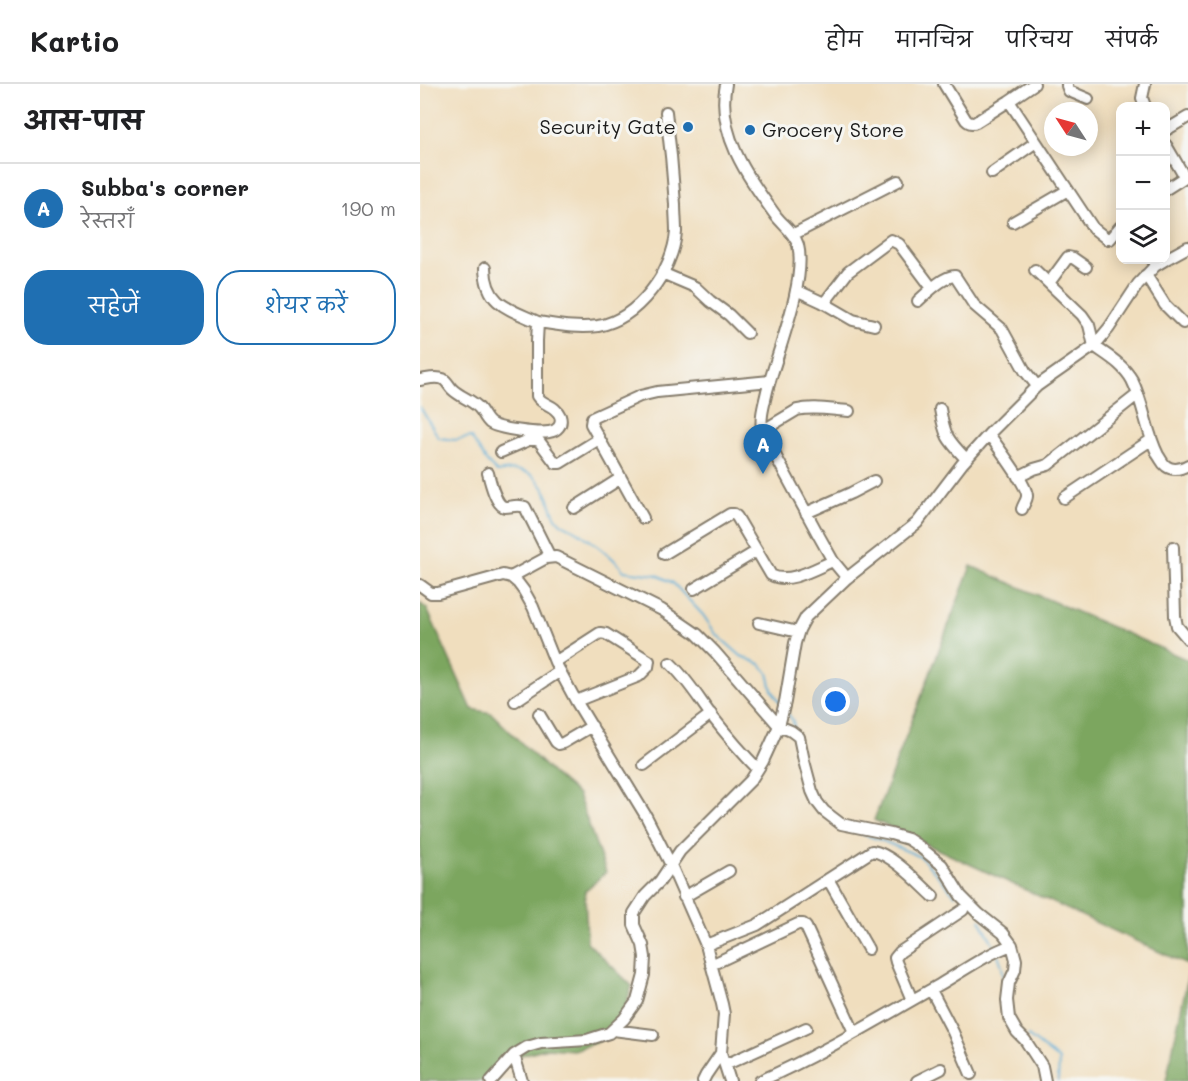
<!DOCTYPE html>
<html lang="hi">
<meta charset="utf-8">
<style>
body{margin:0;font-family:Mali,"Playpen Sans Deva",sans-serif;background:#f6f6f6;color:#202124}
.controls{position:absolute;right:18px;top:18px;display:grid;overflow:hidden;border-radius:12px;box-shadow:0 3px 15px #0003}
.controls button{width:54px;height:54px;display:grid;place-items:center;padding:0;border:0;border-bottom:2px solid #e0e0e0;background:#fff;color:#202124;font:30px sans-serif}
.compass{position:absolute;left:624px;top:18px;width:54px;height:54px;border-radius:50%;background:#fff;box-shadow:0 3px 15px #0003;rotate:306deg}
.you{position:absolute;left:416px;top:618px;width:21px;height:21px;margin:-15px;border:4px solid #fff;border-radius:50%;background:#1a73e8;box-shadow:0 0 0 9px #1a73e833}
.badge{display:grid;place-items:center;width:39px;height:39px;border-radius:50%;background:#1f6fb2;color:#fff;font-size:20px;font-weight:700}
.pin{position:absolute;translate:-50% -50px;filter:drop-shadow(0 2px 3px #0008)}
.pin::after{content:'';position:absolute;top:32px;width:21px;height:18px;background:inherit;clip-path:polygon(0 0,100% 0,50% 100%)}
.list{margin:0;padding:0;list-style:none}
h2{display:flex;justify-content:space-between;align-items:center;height:78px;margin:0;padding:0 24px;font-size:26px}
h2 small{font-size:20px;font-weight:400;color:#757577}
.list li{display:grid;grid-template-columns:39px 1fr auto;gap:18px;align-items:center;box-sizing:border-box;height:90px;padding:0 24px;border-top:2px solid #e0e0e0}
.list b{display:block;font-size:22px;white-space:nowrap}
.list p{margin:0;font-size:20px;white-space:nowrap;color:#757577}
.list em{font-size:20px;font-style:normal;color:#757577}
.actions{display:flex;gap:12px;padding:18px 24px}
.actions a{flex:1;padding:14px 0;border:2px solid #1f6fb2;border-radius:24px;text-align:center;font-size:21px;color:#1f6fb2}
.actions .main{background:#1f6fb2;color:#fff}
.icon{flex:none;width:33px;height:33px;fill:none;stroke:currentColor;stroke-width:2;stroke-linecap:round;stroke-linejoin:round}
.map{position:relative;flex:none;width:768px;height:997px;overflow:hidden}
header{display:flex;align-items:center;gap:36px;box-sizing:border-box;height:84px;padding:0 30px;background:#fff;border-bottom:2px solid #e0e0e0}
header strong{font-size:28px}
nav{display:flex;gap:33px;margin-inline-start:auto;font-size:21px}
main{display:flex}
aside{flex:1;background:#fff}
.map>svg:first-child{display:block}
.forest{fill:#7ca65f;stroke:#4c613e;stroke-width:1.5}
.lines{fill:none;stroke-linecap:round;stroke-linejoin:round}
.stream{stroke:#59abd4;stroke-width:2}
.minor-casing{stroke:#867d6d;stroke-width:14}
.minor{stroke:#fff;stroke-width:10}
.poi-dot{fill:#1f6fb2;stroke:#f6f6f2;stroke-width:2}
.labels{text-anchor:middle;stroke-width:6;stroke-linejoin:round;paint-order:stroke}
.poi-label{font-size:20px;fill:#1c1c1c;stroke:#f6f6f2;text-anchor:end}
</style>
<header>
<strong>Kartio</strong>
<nav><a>होम</a><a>मानचित्र</a><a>परिचय</a><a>संपर्क</a></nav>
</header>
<main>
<aside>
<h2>आस-पास<small></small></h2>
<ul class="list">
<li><span class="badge">A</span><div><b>Subba's corner</b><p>रेस्तराँ</p></div><em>190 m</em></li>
</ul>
<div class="actions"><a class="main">सहेजें</a><a>शेयर करें</a></div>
</aside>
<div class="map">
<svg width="768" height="997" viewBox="0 0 768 997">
<rect width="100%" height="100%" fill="#f6f6f2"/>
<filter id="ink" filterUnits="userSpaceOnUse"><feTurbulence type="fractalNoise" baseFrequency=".0167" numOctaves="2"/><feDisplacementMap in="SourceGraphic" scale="12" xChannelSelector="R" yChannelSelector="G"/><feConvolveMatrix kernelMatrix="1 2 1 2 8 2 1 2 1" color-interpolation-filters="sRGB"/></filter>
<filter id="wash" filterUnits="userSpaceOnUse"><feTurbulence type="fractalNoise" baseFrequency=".008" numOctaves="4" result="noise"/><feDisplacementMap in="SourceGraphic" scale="24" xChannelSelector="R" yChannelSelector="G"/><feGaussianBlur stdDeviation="1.35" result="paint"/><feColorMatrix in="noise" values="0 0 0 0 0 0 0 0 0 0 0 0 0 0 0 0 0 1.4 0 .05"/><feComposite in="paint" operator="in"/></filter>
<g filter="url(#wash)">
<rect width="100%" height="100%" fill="#f0debe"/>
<path class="forest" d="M 551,482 L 768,576 L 768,881 L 454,736 Z
M 0,519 L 7,525 L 52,625 L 71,629 L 132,689 L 158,711 L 186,788 L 165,807 L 167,858 L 212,902 L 203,930 L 177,958 L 154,966 L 127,964 L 91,974 L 72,997 L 0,997 Z
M 768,892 L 768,997 L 746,997 Z"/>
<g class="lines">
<path class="stream" d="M 0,323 L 19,354 L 36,356 L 51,353 L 67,378 L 77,388 C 101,383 116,387 127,411 C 131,419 132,429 138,436 C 142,442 152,444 158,448 C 174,459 192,471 204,487 L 237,491 L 253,499 L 283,531 L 296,550 L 321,572 L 340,580 L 348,589 L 352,606 L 361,620
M 366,627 L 373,637 L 374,643
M 437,748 L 463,757 L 501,773 L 535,811
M 560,836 L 575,863
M 578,871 L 582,882 L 584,900
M 608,952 L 639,976 L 638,997"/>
</g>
</g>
<g filter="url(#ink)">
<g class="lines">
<g class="minor-casing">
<path id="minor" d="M 306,0 C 296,50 328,93 356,132 C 364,142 374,148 378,161 C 387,196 357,269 347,307 C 344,321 340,332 342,347 L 399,452 L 413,477 L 427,494
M 524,0 L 546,36 C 549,39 552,40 556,38 L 589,17
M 614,0 L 589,17 L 673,144 L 687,155 L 690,155 L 700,143
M 647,0 L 647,2 L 649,7 L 668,15
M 725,22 L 722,14 L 725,0
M 746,46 L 768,33
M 746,61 L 764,92
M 572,89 L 616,58
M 746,105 L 768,91
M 593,138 L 648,106
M 374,150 L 478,97
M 746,175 L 768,163
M 65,184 C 66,221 89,225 118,238
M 615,186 L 662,231 L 669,241 L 674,262 C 688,272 703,280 712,296 C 724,320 726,347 738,371 C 741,375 742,379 746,382 C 753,387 761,385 768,381
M 242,189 L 275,203 L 290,217 L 309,231 L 327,249
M 726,191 L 745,221 L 763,239
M 629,199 L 648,173 L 653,174 L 666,183
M 376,206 L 402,218 L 405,218 L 428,188 L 471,156 L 479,160 L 512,204
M 498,217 C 507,209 523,192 535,192 L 554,221 L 582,245 L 605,287 L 617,302
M 402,218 L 433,236 L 454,241
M 0,296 C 7,295 16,292 23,295 C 27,297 29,302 32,305 C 40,313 52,316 59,324 C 63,328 65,335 70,339 C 78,345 118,350 129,348 C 137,347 143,341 140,332 C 135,320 123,322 117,312 L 117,257 L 118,238 C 138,241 158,245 178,242 C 218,235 253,187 256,148 C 256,139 255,129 255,120 C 253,90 250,59 246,28
M 520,325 C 525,353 527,355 546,375
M 342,347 L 377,326 C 394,322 412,326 429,327
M 569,350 C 576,361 608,402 607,412 C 607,416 603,421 602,425
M 81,368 L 111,355 L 119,357 L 134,377 L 136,379 L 140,379 L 179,355
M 68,389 C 70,397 76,422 85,423 C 92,423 97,420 105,423 L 130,473
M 598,393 L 614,385 L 628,381 L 717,311
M 644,414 L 731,356
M 154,424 L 201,394
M 386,429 L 431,409 L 454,397
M 223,434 L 171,340 L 172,334 L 220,312 L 237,308 L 350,297
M 753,463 L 755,532 L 757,542 L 768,555
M 244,470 L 310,430 L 314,430 L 317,433 L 351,491 C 369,501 396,484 413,477
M 91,493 L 126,474 L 136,473 L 242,526 L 277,550 L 295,568 L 359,642 L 371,647 L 379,653 L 384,677 L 392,707 L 397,718 L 404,727 L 421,740 L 471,750 L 488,755 L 500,763 L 522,781 L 541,812 L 559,830 L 583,849 L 592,861 L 596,876 L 595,886 L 589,899 L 587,916 L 589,934 L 597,948 L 605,956 L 622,982 L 625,997
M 0,501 L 11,509 L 18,509 L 83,491 L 91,493 L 98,499 L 104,507 L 113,523 L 135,578 L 156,617 L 226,732 L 250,779 L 286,861 L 302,920 L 304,930 L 301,969 L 310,997
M 274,505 L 337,467
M 339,539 L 378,548
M 135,578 L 180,549 L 186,550 L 229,577 L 228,583 L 219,592 L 156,617
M 250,579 C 267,595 277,612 291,631 C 306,650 321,668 338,685
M 95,617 L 140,587
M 119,630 L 136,658 L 139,660 L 143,659 L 172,642
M 224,681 L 291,630
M 408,795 L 448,865
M 264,813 L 309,787
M 286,861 L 337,841 L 452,767 C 471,769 499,799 513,812
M 291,881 L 378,840 L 383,840 L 386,843 L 434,948
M 511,906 L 533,948 L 551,990
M 492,916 L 476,878 L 475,874 L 480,868 L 543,826
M 193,946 L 233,951
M 94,971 L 102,997
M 305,981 L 386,944
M 71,997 L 94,971 L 107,963 L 121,959 L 167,956 L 189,949 L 204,935 L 217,917 L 224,891 L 225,873 L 223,861 L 214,841 L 214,829 L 225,812 L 240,797 L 260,767 L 331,696 L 343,677 L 359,642 L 365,618 L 375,559 L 379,546 L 386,533 L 427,494 L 497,439 L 542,380 L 569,350 L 617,302 L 674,262 L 689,244 L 718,200 L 735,182 L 745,176
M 283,997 L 286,991 L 301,969
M 340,997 C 402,970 460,934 519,901 C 543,887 566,870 592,861
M 497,997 L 521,985"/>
</g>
<use href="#minor" class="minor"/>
</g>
</g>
<g class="poi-dot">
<circle cx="268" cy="43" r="6"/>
<circle cx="330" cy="46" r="6"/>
</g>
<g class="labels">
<g class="poi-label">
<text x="256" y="50">Security Gate</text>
<text x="342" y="53" text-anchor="start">Grocery Store</text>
</g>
</g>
</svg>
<div class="controls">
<button>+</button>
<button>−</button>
<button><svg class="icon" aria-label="layers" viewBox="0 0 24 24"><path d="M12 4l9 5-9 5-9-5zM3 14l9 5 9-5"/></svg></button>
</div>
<svg class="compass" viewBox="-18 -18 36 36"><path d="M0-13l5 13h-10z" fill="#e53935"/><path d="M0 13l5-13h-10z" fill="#757577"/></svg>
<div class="you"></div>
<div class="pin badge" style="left:343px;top:390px">A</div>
</div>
</main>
